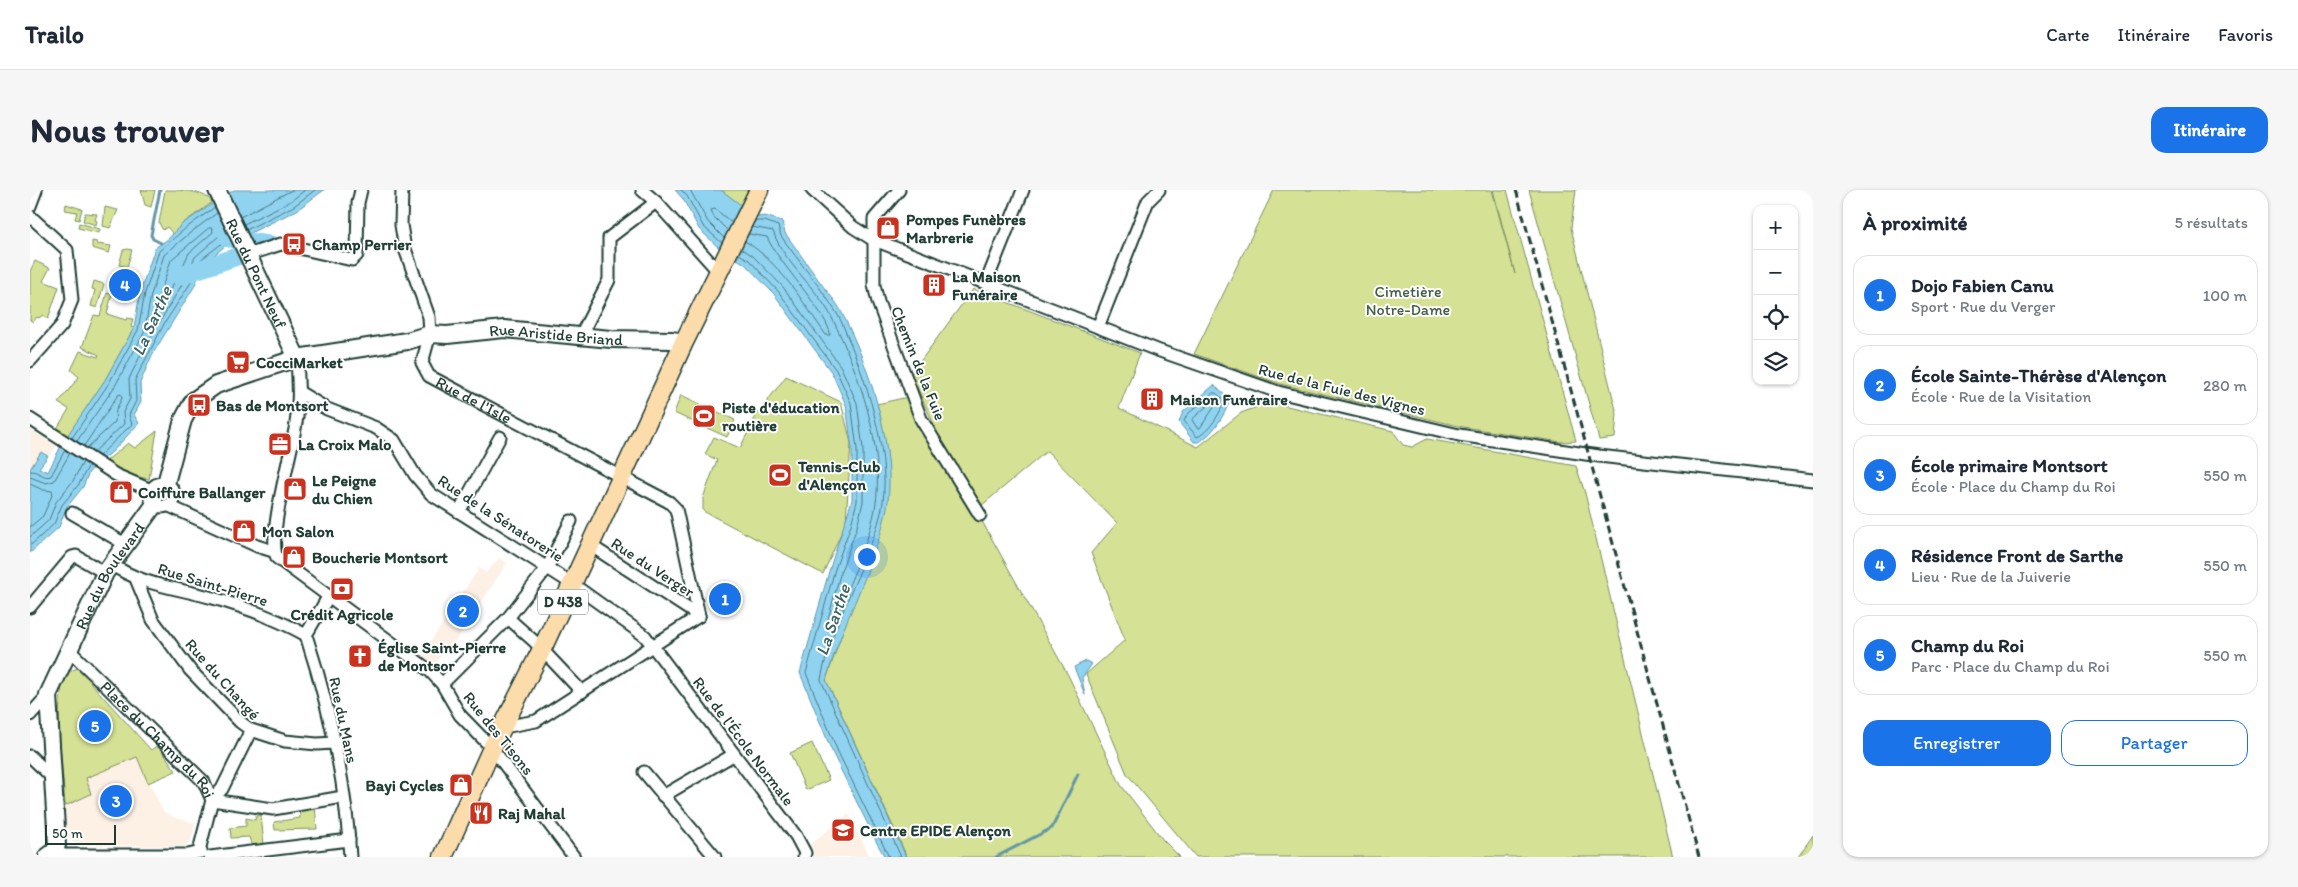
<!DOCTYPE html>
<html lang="fr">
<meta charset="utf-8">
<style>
body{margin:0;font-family:Itim,sans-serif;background:#f6f6f7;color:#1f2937}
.controls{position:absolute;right:15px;top:15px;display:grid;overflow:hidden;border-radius:10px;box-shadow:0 1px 4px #0004}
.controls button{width:45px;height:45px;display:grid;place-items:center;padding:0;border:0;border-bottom:1px solid #e0e1e3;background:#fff;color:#1f2937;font:25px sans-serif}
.scale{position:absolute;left:15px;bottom:12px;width:71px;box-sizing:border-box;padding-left:5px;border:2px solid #1f3d34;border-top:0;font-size:14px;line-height:18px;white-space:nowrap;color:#1f3d34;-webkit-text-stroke:4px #fff;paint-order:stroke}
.you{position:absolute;left:836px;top:366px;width:18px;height:18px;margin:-12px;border:4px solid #fff;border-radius:50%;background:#1a73e8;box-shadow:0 0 0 8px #1a73e833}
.badge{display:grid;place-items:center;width:32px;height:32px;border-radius:50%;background:#1a73e8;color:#fff;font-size:16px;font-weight:700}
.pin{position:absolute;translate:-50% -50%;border:2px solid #fff;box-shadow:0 1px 5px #0006}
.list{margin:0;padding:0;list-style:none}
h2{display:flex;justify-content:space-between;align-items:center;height:65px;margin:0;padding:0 20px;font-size:21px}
h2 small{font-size:16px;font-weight:400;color:#747a83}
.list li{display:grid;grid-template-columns:32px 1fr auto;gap:15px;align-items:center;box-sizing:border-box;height:80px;margin:0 10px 10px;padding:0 10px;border:1px solid #e0e1e3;border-radius:15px}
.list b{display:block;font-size:19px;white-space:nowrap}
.list p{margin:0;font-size:16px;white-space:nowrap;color:#747a83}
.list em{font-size:16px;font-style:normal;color:#747a83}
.actions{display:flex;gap:10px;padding:15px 20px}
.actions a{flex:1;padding:11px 0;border:1px solid #1a73e8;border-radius:15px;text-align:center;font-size:18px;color:#1a73e8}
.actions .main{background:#1a73e8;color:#fff}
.icon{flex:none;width:28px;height:28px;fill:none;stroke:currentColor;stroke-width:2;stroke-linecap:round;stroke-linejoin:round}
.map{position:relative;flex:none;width:1783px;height:667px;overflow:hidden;border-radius:15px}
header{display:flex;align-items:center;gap:30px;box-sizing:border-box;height:70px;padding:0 25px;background:#fff;border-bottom:1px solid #e0e1e3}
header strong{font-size:24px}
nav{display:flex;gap:28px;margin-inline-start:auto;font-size:18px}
.intro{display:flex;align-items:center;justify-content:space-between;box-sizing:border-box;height:120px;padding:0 30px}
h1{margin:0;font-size:35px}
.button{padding:12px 22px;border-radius:15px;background:#1a73e8;color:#fff;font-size:18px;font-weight:700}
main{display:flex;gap:30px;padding:0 30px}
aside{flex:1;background:#fff;border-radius:15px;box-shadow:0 1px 4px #0004}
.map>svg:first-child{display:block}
.built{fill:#fdf0e5}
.green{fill:#d5e194;stroke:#7a8f64}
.water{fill:#90d3f1;stroke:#6397a5}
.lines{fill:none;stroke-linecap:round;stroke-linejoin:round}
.shore{stroke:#4c7980;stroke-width:1}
.stream{stroke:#6397a5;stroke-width:3}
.river{stroke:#90d3f1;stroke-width:18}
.street-casing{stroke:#1f3d34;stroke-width:15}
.secondary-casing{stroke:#1f3d34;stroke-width:20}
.primary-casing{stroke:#1f3d34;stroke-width:21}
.street{stroke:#fff;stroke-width:11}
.secondary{stroke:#fff;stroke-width:16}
.primary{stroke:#fddcac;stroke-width:18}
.rail{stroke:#1f3d34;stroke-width:3;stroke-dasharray:8 4;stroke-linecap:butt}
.labels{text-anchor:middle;stroke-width:4;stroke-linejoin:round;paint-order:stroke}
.shield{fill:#fff;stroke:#627771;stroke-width:1}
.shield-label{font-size:15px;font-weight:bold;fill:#1f3d34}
.poi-label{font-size:16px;font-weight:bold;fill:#1f3d34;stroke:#fff;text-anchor:start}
.street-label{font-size:16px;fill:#1f3d34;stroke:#fff}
.park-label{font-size:16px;fill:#435e47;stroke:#fff}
.water-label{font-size:18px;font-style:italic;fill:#3b6263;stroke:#fff}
</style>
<header>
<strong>Trailo</strong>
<nav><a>Carte</a><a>Itinéraire</a><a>Favoris</a></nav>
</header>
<div class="intro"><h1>Nous trouver</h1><a class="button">Itinéraire</a></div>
<main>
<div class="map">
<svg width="1783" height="667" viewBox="0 0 1783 667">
<rect width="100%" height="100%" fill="#fff"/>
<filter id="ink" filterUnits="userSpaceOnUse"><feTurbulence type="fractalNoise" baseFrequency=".02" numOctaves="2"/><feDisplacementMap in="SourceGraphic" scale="10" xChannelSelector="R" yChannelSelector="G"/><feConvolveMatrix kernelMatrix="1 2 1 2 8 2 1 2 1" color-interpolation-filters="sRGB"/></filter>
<g filter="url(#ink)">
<path class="built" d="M 0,239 L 26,256 L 20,266 L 12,261 L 0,279 Z
M 469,368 L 477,373 L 427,449 L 404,474 L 392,465 L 449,378 L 456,383 Z
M 107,567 L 133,621 L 143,627 L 165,633 L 161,651 L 154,656 L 51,655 L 43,653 L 38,648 L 36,642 L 35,616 L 61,604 L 55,588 Z
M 819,624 L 840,667 L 783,667 L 784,662 L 779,655 Z"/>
<path class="green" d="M 111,0 L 125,0 L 121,17 L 115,15 Z
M 135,0 C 153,0 171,0 183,12 L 152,34 L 143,44 L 137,37 L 133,40 L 129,33 Z
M 691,0 L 720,0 L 712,17 Z
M 1244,0 L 1462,0 L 1485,84 L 1463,0 L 1477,0 L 1546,251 L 1531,252 L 1433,237 L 1250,194 L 1164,164 Z
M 1499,0 L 1546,0 L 1541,38 L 1587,224 L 1585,248 L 1569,250 Z
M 36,14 L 52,19 L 49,30 L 45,29 L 47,22 L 35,20 Z
M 75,17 L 88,20 L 80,38 L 73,36 Z
M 55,23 L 67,24 L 65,30 L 67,31 L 66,35 L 53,31 Z
M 49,33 L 70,39 L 69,43 L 48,38 Z
M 62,51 L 67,52 L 67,54 L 81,56 L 79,63 L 62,58 Z
M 98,59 L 102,60 L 97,77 L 89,75 L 93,60 Z
M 5,71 L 20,78 L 13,91 L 29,97 L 18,129 L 13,125 L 9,128 L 7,127 L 3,132 L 0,130 L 0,81 Z
M 64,91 L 74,94 L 67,118 L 61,116 L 65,100 L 62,99 Z
M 943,99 L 1110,163 L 1089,218 L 1168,257 L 1211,223 L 1240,212 L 1363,241 L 1373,255 L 1382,257 L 1397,249 L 1546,276 L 1555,303 L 1643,667 L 1166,667 L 1097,584 L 1056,484 L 1095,450 L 1061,363 L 1087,333 L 1017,261 L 951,316 L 913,255 L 881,184 Z
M 77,103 L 82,104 L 77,124 L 96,130 L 97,128 L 103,129 L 101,137 L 104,138 L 75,190 L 37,247 L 26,240 L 39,219 L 28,213 L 49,187 L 41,180 L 50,161 L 68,167 L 69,165 L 52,157 L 64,125 L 70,126 Z
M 756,186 L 811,212 L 821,253 L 816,332 L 793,384 L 673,321 L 673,308 L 687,270 L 675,264 L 684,247 L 710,258 L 726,226 Z
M 651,205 L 705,230 L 697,247 L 644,223 Z
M 882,206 L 1038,485 L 1091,595 L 1133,650 L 1150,667 L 877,667 L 796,490 L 857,312 C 860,278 854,246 847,214 Z
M 127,241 L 119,289 L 97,285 L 75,272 L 98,253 L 105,258 Z
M 47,478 L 56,481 L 65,487 L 60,492 L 121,560 L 128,555 L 146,581 L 118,593 L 107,567 L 56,588 L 61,604 L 35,616 C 33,575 23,523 35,484 Z
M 782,553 L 799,590 L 776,600 L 760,563 Z
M 285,615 L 287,639 L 245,640 L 244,632 L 270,628 L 269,617 Z
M 231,625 L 234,655 L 222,657 L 219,647 L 201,648 L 200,638 L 216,636 L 216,628 L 225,630 L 226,626 Z
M 1783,645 L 1783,667 L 1768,667 Z"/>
<path class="water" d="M 204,0 L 294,0 L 267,20 L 196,55 L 174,74 L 164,97 L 122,165 L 110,193 L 111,212 L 104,225 L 109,233 L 83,261 L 59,282 L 53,297 L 36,318 L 29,337 L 0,363 L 0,279 L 11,262 L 18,266 L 9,278 L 18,282 L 33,252 L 75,190 L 104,138 L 110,102 L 125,58 L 138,49 L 152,34 Z
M 645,0 L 691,0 L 727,27 L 735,26 L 752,31 L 755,43 C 767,59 778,76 790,92 C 797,102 807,112 812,123 C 839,175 869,264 856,323 C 843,381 812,433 796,490 L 876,667 L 855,667 L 848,655 L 803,564 L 770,483 L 800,378 L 822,310 L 822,259 L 816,215 L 802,183 L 744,104 L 715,74 L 688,57 L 669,39 L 653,9 Z
M 1184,195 L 1200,210 C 1194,226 1184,243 1169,252 L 1164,252 L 1149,232 L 1153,222 Z
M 1056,471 L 1062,474 L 1052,488 L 1055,505 L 1044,477 Z"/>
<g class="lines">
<path class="shore" d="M 651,0 L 657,6 L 673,36 L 692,53
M 660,0 L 678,32 L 694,48
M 210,27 L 262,0
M 725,31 L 735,31 L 748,36 L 751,46 C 769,72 790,96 806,122 C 812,131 815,141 819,150 C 838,196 863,272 851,323 C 836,380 801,432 791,490 L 871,667
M 214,34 L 261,11 L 275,0
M 179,38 L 182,38 L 183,42 L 159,63 L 147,88 L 133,111 L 129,111 L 129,107 L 141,70 Z
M 216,40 L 264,16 L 285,0
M 698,41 L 684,27 L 681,20 L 685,19 L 702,33
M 715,51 C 750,73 772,111 796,145 L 800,145 C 801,127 746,70 737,47 L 719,44
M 711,58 L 723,66 L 753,97 L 811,177 L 827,213 L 833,259 L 833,312 L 827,337 L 811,381 L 798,429 L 802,432 C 811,420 816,402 822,388 C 831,367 841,341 845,319 C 856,259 829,182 802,128 C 787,97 754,74 743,41 L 722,37
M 709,64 L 719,70 L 748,101 L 806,180 L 821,213 L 827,259 L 827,311 L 821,335 L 805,379 L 776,483 L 808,562 L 859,667
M 1183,203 L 1186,203 L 1194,210 C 1192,222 1178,243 1167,247 L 1154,231 L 1157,225 Z
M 1182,212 L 1186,213 L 1185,216 L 1170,238 L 1167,238 L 1162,230 Z
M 42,248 L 79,193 L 108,140 L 115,103 L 129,61 L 156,38 L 185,17
M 47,251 L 85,196 L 114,143 L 121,105 L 134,65 L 160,43 L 187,23
M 54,256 L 88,205 L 91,204 L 92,208 L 86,220 L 85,232 L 57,258
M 64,262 L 94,234 L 93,222 L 100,209 L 99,189 L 113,160 L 154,91 L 165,67 L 189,46 L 197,42
M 69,266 L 102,234 L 99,225 L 106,211 L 105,190 L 134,134 L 160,94 L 169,71 L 199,48
M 0,281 C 8,280 13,289 21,286 L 35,260
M 0,287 L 16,293 L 24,291 L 40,263
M 0,294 L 13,300 L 22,301 L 23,303 L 13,326 L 0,337
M 0,347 L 19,330 L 26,312 L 43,291 L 53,272
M 0,356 L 24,334 L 32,315 L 49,294 L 59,275"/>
<path class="stream" d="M 130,0 L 121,45 L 123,49 L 131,53
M 966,667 L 1022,638 L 1048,584"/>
<path class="river" d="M 149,86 L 242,55 L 197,48"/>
<g class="street-casing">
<g id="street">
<path id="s1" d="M 372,0 L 371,35 L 375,59 L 399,127 L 400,144 L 392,173 L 399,186 L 639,312 L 646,319 L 669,426"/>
<path d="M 612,0 L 626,12 L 688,81"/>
<path d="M 782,0 L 823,37 L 842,49 L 1127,160 L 1248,202 L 1429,245 L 1569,266 L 1783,290"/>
<path d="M 869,0 L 844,29 L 844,95 L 848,112 L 891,229 L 950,325"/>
<path d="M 0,16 L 6,0"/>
<path d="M 0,26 L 37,60 L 42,110 L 32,135 L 0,171"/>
<path d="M 217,65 L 251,54 L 322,70 L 327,65 L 327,60 L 328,13 L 331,0"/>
<path d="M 956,93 L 993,0"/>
<path d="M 1068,137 L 1118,11 L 1129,0"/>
<path d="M 551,145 L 579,90 L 579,48 L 626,12"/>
<path d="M 267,168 C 268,190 270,211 266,233 C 262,262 237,346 247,368 L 400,481 L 412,494 L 430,525 L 462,558 L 544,667"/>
<path d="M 269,202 L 297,219 L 346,238 L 364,250 L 385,285 L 401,304 L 541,393 L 615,446 L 766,646 L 775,663 L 774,667"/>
<path d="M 0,229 L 86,285 L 121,300"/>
<circle cx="132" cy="305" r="12"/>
<path d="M 137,315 L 227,356 L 243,361"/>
<path d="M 429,322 L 470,247"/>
<path d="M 42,323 L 95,354"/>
<path d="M 560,355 L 669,426"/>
<path d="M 81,374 C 111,395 148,398 183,408 C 215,417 247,429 276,445"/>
<path d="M 106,389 L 123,430 L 160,480 L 210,532 L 221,540 L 255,551 L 287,554 L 304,553"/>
<path d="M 298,407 L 276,445 C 299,516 316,592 320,667"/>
<path d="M 0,417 L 42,367 L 46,366 L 75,383"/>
<path d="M 478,428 L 505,452 L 552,502"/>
<path id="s2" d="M 38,459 L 174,592 L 182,610 L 170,657 L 171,662"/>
<path d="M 412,494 L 478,428 L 517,378 L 541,331"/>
<path d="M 0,525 L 18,505"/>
<path d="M 474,537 L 506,531 L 669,426"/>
<path d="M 0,566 L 24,589"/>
<path d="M 614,582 L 685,667"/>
<path d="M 633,606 L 703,565"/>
<path d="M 182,610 L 243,619 L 313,607"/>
<path d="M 182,610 L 192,599 L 221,540"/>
<path d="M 25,661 L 34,665 L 158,665 L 171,662"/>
<path d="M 180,667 L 319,650"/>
</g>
</g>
<g class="secondary-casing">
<g id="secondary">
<path id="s3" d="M 187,0 L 267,168"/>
<path id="s4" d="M 136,293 L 153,230 L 163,211 L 186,195 L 267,168 L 377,151 L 400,144 L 417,145 L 474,139 L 581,149 L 642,150 L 654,152"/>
<path id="s5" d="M 17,667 L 25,661 L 27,655 L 18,505 L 75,383 L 125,314"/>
</g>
</g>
<g class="primary-casing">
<path id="primary" d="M 413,667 L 462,558 L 512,459 L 654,152 L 729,0"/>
</g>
<use href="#street" class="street"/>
<use href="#secondary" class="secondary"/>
<use href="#primary" class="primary"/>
<path class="rail" d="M 1486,0 L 1669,667"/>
</g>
</g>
<defs>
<g id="shop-square" transform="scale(1.25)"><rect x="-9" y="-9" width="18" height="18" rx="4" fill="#c8321e" stroke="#fff"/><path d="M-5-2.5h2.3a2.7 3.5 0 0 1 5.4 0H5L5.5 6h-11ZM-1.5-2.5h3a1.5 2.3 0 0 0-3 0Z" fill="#fff"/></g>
<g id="bus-square" transform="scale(1.25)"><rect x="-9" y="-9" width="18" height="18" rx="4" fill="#c8321e" stroke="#fff"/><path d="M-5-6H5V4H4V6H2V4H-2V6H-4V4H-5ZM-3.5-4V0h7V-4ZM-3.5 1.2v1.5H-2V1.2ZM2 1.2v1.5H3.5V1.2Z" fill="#fff"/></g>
<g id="building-square" transform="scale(1.25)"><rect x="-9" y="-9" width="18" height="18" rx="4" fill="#c8321e" stroke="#fff"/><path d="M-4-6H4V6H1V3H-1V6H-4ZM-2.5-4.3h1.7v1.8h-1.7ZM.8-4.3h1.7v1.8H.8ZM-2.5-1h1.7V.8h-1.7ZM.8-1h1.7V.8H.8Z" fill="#fff"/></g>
<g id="supermarket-square" transform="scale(1.25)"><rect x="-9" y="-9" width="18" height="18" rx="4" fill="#c8321e" stroke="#fff"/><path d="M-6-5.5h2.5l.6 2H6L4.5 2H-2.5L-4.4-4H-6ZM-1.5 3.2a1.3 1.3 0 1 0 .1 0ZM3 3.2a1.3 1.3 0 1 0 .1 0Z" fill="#fff"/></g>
<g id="stadium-square" transform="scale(1.25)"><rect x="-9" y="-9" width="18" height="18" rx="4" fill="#c8321e" stroke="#fff"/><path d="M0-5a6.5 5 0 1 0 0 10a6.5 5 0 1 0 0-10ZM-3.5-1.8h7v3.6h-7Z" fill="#fff"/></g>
<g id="office-square" transform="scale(1.25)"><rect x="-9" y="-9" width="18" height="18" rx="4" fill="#c8321e" stroke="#fff"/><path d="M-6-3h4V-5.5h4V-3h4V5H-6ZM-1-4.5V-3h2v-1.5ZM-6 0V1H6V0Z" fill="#fff"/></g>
<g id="bank-square" transform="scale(1.25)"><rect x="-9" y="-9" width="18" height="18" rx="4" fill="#c8321e" stroke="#fff"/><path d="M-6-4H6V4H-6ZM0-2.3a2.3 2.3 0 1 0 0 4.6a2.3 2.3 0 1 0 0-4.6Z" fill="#fff"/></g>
<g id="church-square" transform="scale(1.25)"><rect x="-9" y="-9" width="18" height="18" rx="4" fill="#c8321e" stroke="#fff"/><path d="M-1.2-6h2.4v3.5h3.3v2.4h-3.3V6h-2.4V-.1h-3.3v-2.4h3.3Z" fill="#fff"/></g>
<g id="restaurant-square" transform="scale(1.25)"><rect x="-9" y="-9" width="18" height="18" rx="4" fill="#c8321e" stroke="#fff"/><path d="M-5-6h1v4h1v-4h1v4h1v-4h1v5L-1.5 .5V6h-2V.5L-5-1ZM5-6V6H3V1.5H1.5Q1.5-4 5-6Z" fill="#fff"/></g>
<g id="university-square" transform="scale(1.25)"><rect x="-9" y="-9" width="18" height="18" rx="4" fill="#c8321e" stroke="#fff"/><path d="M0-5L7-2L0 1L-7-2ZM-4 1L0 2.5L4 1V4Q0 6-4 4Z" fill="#fff"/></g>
</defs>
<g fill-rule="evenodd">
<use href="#shop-square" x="858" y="38"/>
<use href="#bus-square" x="264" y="54"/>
<use href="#building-square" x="904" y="95"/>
<use href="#supermarket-square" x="208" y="172"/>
<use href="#building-square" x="1122" y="209"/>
<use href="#bus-square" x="169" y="215"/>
<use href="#stadium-square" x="674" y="226"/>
<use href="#office-square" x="250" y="254"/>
<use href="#stadium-square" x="750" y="285"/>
<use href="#shop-square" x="265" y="299"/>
<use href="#shop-square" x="91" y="302"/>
<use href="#shop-square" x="214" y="341"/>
<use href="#shop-square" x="264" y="367"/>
<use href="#bank-square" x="312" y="399"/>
<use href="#church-square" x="330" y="466"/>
<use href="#shop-square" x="431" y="595"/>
<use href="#restaurant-square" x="451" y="623"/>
<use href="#university-square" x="813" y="640"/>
</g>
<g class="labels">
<rect class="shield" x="508" y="399.5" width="50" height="25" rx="4"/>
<g class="shield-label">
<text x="533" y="417">D 438</text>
</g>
<g class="poi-label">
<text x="876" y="35">Pompes Funèbres<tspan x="876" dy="18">Marbrerie</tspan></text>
<text x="282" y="60">Champ Perrier</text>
<text x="922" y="92">La Maison<tspan x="922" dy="18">Funéraire</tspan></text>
<text x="226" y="178">CocciMarket</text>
<text x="1140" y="215">Maison Funéraire</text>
<text x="186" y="221">Bas de Montsort</text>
<text x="692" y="223">Piste d'éducation<tspan x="692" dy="18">routière</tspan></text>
<text x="268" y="260">La Croix Malo</text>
<text x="768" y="282">Tennis-Club<tspan x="768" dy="18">d'Alençon</tspan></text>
<text x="282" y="296">Le Peigne<tspan x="282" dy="18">du Chien</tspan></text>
<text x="108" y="308">Coiffure Ballanger</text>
<text x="232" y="347">Mon Salon</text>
<text x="282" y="373">Boucherie Montsort</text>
<text x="312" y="430" text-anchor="middle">Crédit Agricole</text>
<text x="348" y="463">Église Saint-Pierre<tspan x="348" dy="18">de Montsor</tspan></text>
<text x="414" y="601" text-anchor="end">Bayi Cycles</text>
<text x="468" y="629">Raj Mahal</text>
<text x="830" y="646">Centre EPIDE Alençon</text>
</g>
<g class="street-label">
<text dy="6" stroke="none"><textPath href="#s3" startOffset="92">Rue du Pont Neuf</textPath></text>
<text dy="6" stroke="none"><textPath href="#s4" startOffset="462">Rue Aristide Briand</textPath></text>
<text transform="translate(889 173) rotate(68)" y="6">Chemin de la Fuie</text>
<text transform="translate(1312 199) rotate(14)" y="6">Rue de la Fuie des Vignes</text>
<text dy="6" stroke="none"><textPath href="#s1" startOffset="244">Rue de l'Isle</textPath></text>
<text transform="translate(471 328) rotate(33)" y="6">Rue de la Sénatorerie</text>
<text transform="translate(623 377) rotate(33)" y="6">Rue du Verger</text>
<text dy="6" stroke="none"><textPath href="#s5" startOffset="301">Rue du Boulevard</textPath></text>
<text transform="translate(183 394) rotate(17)" y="6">Rue Saint-Pierre</text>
<text transform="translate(193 489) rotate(48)" y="6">Rue du Changé</text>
<text transform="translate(314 530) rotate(78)" y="6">Rue du Mans</text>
<text transform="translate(469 543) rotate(51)" y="6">Rue des Tisons</text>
<text dy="6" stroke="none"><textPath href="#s2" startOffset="128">Place du Champ du Roi</textPath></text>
<text transform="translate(714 551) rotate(53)" y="6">Rue de l'École Normale</text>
</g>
<g class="park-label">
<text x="1378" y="107">Cimetière<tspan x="1378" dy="18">Notre-Dame</tspan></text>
</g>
<g class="water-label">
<text transform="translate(122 131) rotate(-66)" y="6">La Sarthe</text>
<text transform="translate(803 430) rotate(-71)" y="6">La Sarthe</text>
</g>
</g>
</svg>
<div class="controls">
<button>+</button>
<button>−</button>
<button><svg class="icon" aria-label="locate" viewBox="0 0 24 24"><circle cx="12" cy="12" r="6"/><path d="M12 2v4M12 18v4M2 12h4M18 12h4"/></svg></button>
<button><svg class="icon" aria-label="layers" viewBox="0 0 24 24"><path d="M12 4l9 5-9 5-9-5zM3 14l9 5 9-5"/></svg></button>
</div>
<div class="scale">50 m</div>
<div class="you"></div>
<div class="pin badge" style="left:695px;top:409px">1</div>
<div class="pin badge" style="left:433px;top:421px">2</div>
<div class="pin badge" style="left:86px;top:611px">3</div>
<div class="pin badge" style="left:95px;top:95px">4</div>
<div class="pin badge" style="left:65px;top:536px">5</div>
</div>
<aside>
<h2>À proximité<small>5 résultats</small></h2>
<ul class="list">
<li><span class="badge">1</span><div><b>Dojo Fabien Canu</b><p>Sport · Rue du Verger</p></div><em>100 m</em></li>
<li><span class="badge">2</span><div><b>École Sainte-Thérèse d'Alençon</b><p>École · Rue de la Visitation</p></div><em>280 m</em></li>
<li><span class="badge">3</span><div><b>École primaire Montsort</b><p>École · Place du Champ du Roi</p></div><em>550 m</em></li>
<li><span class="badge">4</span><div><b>Résidence Front de Sarthe</b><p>Lieu · Rue de la Juiverie</p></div><em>550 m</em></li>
<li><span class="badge">5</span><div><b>Champ du Roi</b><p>Parc · Place du Champ du Roi</p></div><em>550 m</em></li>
</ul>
<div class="actions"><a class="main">Enregistrer</a><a>Partager</a></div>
</aside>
</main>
